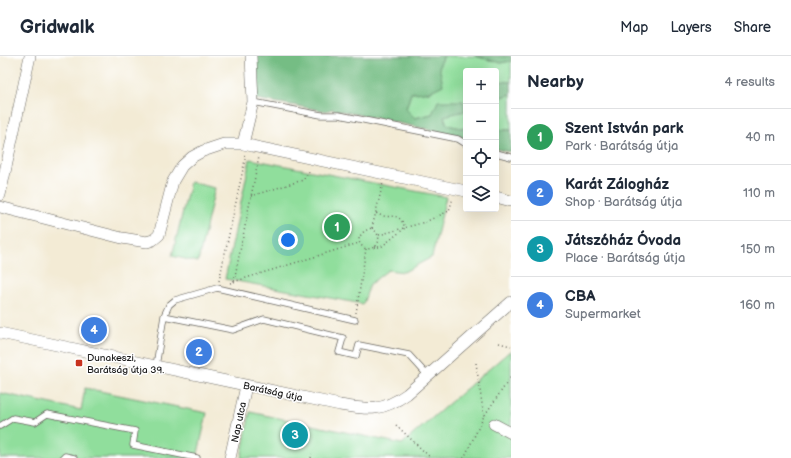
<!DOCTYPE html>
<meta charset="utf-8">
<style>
body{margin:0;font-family:"Balsamiq Sans",sans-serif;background:#f6f6f7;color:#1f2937}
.controls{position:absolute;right:12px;top:12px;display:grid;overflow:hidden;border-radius:4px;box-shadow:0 4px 16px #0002}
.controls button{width:36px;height:36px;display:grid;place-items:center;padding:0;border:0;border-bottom:1px solid #e0e1e3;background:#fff;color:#1f2937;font:20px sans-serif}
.you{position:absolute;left:288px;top:184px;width:14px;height:14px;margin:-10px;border:3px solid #fff;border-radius:50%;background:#1a73e8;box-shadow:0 0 0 6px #1a73e833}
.badge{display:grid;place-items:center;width:26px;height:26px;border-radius:50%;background:#c8321e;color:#fff;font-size:13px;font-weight:700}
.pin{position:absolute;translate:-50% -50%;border:2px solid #fff;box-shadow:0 1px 4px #0006}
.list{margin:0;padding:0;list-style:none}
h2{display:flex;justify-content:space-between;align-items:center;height:52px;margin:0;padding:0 16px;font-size:17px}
h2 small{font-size:13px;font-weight:400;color:#747a83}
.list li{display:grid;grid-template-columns:26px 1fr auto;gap:12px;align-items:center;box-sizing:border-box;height:56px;padding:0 16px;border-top:1px solid #e0e1e3}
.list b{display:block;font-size:15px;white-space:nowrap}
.list p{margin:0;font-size:13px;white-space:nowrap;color:#747a83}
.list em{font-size:13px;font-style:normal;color:#747a83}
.icon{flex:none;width:22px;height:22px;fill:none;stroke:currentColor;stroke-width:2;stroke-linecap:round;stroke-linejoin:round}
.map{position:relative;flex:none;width:511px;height:402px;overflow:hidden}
header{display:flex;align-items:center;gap:24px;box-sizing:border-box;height:56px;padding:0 20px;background:#fff;border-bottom:1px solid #e0e1e3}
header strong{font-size:19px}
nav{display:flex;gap:22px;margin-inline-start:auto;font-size:14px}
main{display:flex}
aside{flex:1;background:#fff}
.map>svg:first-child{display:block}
.green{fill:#90de9c;stroke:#567d5c}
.forest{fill:#74bd84;stroke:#486c50}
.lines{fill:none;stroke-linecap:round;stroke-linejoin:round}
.lane-casing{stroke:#67645d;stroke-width:7}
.street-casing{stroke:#67645d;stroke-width:12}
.path{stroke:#67645d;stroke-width:1.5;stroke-dasharray:1 3;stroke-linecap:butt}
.lane{stroke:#fff;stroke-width:5.5}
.street{stroke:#fff;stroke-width:11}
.poi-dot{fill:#c8321e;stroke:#fff;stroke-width:1.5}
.labels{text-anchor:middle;stroke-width:3;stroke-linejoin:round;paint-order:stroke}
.poi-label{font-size:10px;fill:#1c1c1c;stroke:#fff;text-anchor:start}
.street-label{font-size:10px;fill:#1c1c1c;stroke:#fff}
</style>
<header>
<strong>Gridwalk</strong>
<nav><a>Map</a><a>Layers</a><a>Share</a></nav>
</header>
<main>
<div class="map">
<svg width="511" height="402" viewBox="0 0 511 402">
<rect width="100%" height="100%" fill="#fff"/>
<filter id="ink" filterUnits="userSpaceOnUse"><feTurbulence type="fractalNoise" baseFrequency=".025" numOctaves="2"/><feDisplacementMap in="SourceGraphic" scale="8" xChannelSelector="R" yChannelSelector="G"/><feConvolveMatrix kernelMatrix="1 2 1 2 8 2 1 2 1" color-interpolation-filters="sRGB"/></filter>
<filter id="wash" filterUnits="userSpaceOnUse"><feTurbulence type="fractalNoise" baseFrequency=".012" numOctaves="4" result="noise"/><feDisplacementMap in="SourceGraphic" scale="16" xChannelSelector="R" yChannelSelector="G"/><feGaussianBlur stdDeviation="0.9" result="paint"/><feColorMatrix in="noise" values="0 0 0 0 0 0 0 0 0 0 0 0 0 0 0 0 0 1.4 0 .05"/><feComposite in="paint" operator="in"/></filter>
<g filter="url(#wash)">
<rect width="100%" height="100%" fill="#f3ebd5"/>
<path class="green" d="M 444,0 L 475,0 L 501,7 L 511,5 L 511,26 L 496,25 L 496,15 L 466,15 L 466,73 L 447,69 L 444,60 L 432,58 L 415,62 L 406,53 L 411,37 L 429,36 L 439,10 Z
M 511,38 L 511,74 L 496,74 L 496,43 Z
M 250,103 L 446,141 L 432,201 L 404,216 L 388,214 L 370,228 L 363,248 L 225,223 Z
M 190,126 L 215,132 L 198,206 L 172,200 Z
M 511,294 L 511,402 L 241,402 L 250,356 L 402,388 Z
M 85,332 L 207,357 L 197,402 L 0,402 L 0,337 L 81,354 Z"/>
<path class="forest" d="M 253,0 L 444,0 L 439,10 L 443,29 L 429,36 L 411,37 L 406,53 L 415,62 L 432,58 L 438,45 L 463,45 L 465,55 L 444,60 L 447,69 L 466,73 L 466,85 L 460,80 L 332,53 L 326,55 L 256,43 Z
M 475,0 L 511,0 L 511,5 L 501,7 Z
M 496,25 L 511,26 L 511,38 L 496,43 Z
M 496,74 L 511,74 L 511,96 L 496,93 Z"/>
</g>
<g filter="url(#ink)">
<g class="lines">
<g class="lane-casing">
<path id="lane" d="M 253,46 L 321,59 L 339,59 L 458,83 L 466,88
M 496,97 L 511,101
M 164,260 L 233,274 L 264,263 L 343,282 L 339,296 L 356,300 L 359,289 L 409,299 L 428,320
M 156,310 L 164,260 L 169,249 L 175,244 L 217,232 L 355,264
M 0,370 L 13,362 L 35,366 L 47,358 L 135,375 L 133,389 L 197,402
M 63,402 L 65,400 L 74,402"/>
</g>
<g class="street-casing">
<path id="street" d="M 243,88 L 253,46 L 251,0
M 0,139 L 30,0
M 496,141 L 511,145
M 0,151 L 122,182 L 147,186 L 153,184 L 159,179 L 173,125 L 182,110 L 192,101 L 203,95 L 224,88 L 243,88 L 466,135
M 0,277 L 340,349 C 369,354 382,356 407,338 L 511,246
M 494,368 L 511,377
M 230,402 L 246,330"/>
</g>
<path class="path" d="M 251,140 L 303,124 L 311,113
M 372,172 C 383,180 380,193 366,193 C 353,186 360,175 372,172 Z
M 372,172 L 383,127
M 379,179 L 425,166 L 449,155 L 453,142
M 374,191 L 381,191 L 405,172 C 398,152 390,166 376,157
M 219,225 L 245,104 L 244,97
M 234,225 L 259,101
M 230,227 L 359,187
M 356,257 L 366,193
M 499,287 L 511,290
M 476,307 L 484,361
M 396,369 L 431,402
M 311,402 L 312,398
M 464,402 L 484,360 L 511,321"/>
<use href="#lane" class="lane"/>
<use href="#street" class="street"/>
</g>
</g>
<rect class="poi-dot" x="75" y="303" width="8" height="8" rx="2"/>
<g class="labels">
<g class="poi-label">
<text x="87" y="305">Dunakeszi,<tspan x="87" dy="12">Barátság útja 39.</tspan></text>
</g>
<g class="street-label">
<text transform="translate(273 335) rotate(12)" y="4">Barátság útja</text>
<text transform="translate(238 366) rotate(-78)" y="4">Nap utca</text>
</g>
</g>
</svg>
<div class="controls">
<button>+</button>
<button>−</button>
<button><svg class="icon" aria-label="locate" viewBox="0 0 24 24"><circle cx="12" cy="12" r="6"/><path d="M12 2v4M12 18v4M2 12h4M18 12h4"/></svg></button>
<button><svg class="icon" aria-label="layers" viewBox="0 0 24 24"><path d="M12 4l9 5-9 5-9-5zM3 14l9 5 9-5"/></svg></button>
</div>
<div class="you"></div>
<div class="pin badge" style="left:337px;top:171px;background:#2e9e5b">1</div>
<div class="pin badge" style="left:199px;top:296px;background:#3f7fe0">2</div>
<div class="pin badge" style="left:295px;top:379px;background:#0f9aa8">3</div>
<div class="pin badge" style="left:94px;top:274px;background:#3f7fe0">4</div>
</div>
<aside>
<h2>Nearby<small>4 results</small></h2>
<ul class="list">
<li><span class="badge" style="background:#2e9e5b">1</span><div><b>Szent István park</b><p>Park · Barátság útja</p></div><em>40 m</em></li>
<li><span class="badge" style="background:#3f7fe0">2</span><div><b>Karát Zálogház</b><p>Shop · Barátság útja</p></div><em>110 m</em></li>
<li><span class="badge" style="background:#0f9aa8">3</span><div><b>Játszóház Óvoda</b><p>Place · Barátság útja</p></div><em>150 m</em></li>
<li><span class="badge" style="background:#3f7fe0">4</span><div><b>CBA</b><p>Supermarket</p></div><em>160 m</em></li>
</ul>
</aside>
</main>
